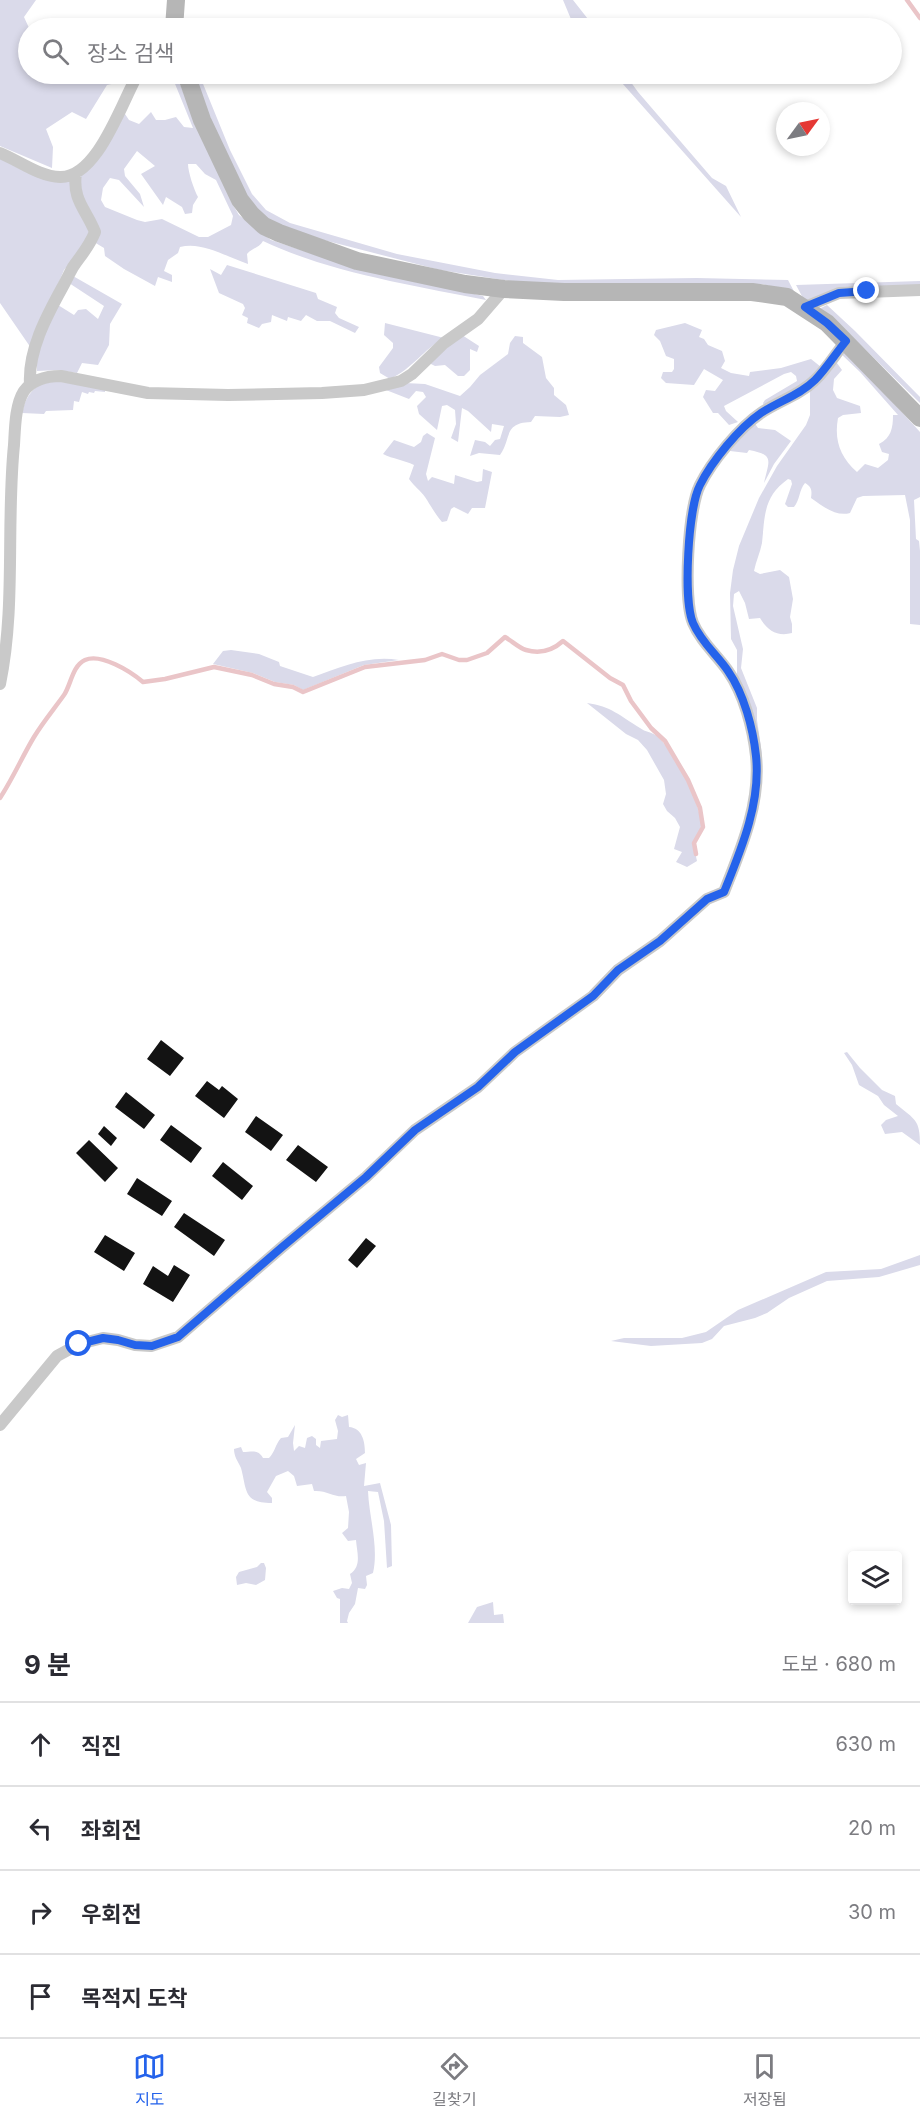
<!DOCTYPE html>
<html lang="ko">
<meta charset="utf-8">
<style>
body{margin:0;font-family:Inter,"Noto Sans KR",sans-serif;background:#f7f7f7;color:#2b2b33}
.controls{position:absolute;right:18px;bottom:18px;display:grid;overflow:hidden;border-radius:6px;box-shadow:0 3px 9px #0003}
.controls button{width:54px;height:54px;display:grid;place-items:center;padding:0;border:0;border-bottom:2px solid #e1e1e2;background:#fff;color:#2b2b33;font:30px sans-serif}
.compass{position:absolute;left:776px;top:102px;width:54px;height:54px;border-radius:50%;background:#fff;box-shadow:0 3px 9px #0003;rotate:57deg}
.stop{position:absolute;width:18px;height:18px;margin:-14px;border:4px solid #2563eb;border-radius:50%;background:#fff}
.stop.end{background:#2563eb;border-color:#fff;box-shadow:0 2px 6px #0008}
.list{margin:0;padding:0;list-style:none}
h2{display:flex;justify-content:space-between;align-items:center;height:78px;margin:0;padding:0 24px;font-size:26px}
h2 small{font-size:20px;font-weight:400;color:#7c7c81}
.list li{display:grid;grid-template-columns:39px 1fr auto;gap:18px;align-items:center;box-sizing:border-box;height:84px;padding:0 24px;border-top:2px solid #e1e1e2}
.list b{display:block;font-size:22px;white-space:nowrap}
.list em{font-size:20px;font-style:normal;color:#7c7c81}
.icon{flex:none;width:33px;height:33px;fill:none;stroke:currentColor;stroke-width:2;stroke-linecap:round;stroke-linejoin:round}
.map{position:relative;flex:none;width:920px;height:1623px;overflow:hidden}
.search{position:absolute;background:#fff;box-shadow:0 3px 9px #0003;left:18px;right:18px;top:18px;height:66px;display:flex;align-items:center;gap:15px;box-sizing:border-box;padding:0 21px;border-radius:33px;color:#7c7c81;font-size:22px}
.sheet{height:414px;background:#fff}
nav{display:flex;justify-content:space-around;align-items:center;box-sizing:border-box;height:84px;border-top:2px solid #e1e1e2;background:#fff;font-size:16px;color:#7c7c81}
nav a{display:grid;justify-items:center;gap:3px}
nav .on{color:#2563eb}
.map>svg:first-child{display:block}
.green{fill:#dadaea;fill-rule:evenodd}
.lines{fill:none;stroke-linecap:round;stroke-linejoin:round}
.stream{stroke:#eac5c8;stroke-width:4.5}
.building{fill:#131313}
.minor{stroke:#c9c9c9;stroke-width:12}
.secondary{stroke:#b6b6b6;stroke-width:18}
.route{stroke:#2563eb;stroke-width:8}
</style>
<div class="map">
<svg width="920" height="1623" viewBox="0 0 920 1623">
<rect width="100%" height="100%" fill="#fff"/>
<path class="green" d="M 0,0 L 36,0 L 24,17 L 29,28 L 28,74 L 122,74 L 116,83 L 107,85 L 86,119 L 72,112 L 46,129 L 53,147 L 52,168 L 0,146 Z
M 563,0 L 573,0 L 595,28 L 577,28 L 573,24 Z
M 171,74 L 176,74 L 194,119 L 233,205 L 239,215 L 271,240 L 328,259 L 483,296 L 486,300 C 415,286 328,272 263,241 C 259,248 252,248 247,254 L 248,264 C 227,257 202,241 180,247 L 178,253 L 168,260 L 164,271 L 172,275 L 172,282 L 158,277 L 155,286 L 124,269 L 105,256 L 104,248 L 94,242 L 80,187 L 81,176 L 96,162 L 123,111 L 129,120 L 139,124 L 151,112 L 156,120 L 165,120 L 176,117 L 184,127 L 193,128 ZM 137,151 L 155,166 L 141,174 L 163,205 L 166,197 L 182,207 L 185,214 L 192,213 L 193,205 L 198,197 C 194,190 188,172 188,164 L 196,164 L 205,174 L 216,180 L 233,216 L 231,225 L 208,237 L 199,237 L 162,219 L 145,222 L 137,220 L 105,207 L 101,200 L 103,188 L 110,178 L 119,180 L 144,207 L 140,194 L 125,176 L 124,169 Z
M 194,74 L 199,74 L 230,150 L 252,194 L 266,210 L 290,223 L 397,254 L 495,273 L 558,280 L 697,278 L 788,280 L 797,297 L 785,290 L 762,284 L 542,283 L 510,281 L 440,270 L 308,236 L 269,220 L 249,202 L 209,117 Z
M 614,74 L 625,74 L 638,92 L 712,178 L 726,186 L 741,217 Z
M 0,157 L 71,180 L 90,232 L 85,246 L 64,270 L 31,348 L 0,303 Z
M 227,265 L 316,293 L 318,299 L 337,307 L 335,313 L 339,318 L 359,327 L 355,333 L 330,321 L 317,321 L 306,315 L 301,321 L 288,317 L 287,321 L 272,315 L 271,322 L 262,324 L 259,328 L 247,323 L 248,318 L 242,315 L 245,308 L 243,304 L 219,293 L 210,269 L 221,275 Z
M 73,276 L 122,304 L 110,324 L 109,345 L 98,365 L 82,363 L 77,373 L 58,370 L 37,371 C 35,349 49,324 58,305 L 74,315 L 78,310 L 86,309 L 98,319 L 104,306 L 69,283 Z
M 920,281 L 920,287 L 809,302 L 804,300 L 796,285 Z
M 827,305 L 855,331 L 920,397 L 920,403 L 836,321 L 819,309 Z
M 385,323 L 444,338 C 424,349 412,369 390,379 L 380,373 L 379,367 L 393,348 L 393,343 L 384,335 Z
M 685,323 L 702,330 L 699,337 L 704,339 L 708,345 L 722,351 L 725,361 L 721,368 L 731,373 L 749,376 L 750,372 L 781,368 L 811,359 L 821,367 L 800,387 L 764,406 L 763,403 L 765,400 L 797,381 L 796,376 L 791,372 L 784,374 L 724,406 L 726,411 L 738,422 L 729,425 L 718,413 L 713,413 L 703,397 L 706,390 L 715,391 L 723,380 L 704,369 L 694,385 L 666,383 L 661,378 L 663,372 L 672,372 L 674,369 L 674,359 L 666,356 L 660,341 L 654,335 L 656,330 Z
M 462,335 L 479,346 L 477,352 L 470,349 L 470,370 L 464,376 L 458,376 L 445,365 L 435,366 L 429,363 Z
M 515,336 L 523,337 L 523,343 L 542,357 L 546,378 L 554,388 L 554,395 L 566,405 L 569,415 L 560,417 L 535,416 L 531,422 C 503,423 512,438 500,455 L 479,453 L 470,456 L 475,440 L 485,442 L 490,446 L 495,440 L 500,439 L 504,426 L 492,424 L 491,432 L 468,411 L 462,408 L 458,442 L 451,438 L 456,424 L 455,410 L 447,405 L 442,406 L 437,430 L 419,414 L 417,406 L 426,397 L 423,392 L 416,391 L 409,399 L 386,390 L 405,383 L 425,384 L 460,396 L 470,387 L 480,375 L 508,354 L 510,343 Z
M 844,352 L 849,354 L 920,432 L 920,497 L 914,500 L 916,539 L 919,541 L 920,551 L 920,625 L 910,624 L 910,520 L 905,495 L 863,496 L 857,498 L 850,513 C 836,517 822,506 811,498 C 812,491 812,487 805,483 C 799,490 800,500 794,507 L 788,507 L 785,504 L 792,484 L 791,480 L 788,479 C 763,497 765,516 762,543 C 760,553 756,561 754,571 L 760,574 L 780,570 L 789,577 L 793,599 L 790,617 L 792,624 L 792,633 C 777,637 767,630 760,618 L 749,619 L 745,603 L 739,591 L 734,594 L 733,606 L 743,649 L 741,668 L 757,708 L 757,720 L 762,754 L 759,758 L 737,674 L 737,650 L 731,639 L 730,593 L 733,570 L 739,546 L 759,498 L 777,466 L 806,425 L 810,415 L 810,387 L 834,359 L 842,370 L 834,379 L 833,390 L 837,398 L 860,406 L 861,413 L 843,415 L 838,418 C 834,440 840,457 857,472 L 865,464 L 878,468 L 888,460 L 889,454 L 882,452 L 879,444 C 891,438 893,428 893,415 L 898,415 L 860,372 L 840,353 Z
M 48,380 L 105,388 L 105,392 L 95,391 L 94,393 L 89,392 L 88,394 L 82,392 L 79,402 L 74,401 L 73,410 L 46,411 L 44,414 L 22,413 C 26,396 32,388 48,380 Z
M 754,422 L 758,428 L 775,430 L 791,441 L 774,464 L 764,483 C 769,460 775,455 749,450 L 747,453 L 730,451 Z
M 427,433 L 435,438 L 426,474 L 428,481 L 432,477 L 454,484 L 455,475 L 477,482 L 482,481 L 483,469 L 492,472 L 485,508 L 472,508 L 468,514 L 454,507 L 451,509 L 447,521 L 442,522 C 435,514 431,506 425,497 C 421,491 414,486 409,479 L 414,465 C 404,460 393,459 383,454 L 394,440 L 414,447 L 421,442 L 423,436 Z
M 231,650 L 259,654 L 279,662 L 280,666 L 313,677 C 342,667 367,655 399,660 L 364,665 L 303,690 L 294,685 L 275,682 L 253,673 L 213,664 L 223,651 Z
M 587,703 C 611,706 620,716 640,728 C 645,732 652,732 657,736 C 672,748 703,807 701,826 C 700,831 695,838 693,843 L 697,861 L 687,867 L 676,862 L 682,852 L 674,849 L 680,827 L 675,818 L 667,811 L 663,804 L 666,794 L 664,780 L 647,750 L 638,740 L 626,734 Z
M 847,1052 L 860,1068 L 882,1090 L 895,1096 L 896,1104 C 915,1120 920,1119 920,1145 L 902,1132 L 885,1134 L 881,1125 L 886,1120 L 898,1116 L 884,1105 L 878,1096 L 859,1085 L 852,1065 L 844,1053 Z
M 920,1255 L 920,1265 L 879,1277 L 827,1281 L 789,1298 L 767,1313 L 755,1318 L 724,1326 L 712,1339 L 702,1343 L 651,1346 L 611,1341 L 624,1338 L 682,1338 L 706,1332 L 738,1310 L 826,1272 L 881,1269 Z
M 338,1415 L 342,1417 L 348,1415 L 349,1427 C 362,1428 365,1441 365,1453 L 356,1459 L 359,1465 L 366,1463 L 364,1486 L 380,1483 L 391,1525 L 392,1566 L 387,1568 L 384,1521 L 378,1492 L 368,1491 C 369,1517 379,1547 373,1573 L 366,1576 L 367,1585 L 365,1589 L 358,1588 L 355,1604 L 349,1613 L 347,1621 L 348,1623 L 340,1623 L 340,1599 L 337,1598 L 333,1591 L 342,1588 L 349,1589 L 352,1583 L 350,1574 C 362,1566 357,1553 356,1540 L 348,1541 L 342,1533 L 348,1528 L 349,1512 L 346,1496 C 334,1498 327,1490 314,1491 L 312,1484 L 297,1486 L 294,1476 L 288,1471 L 276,1476 L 267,1492 L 272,1498 L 272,1503 C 243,1503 247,1490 241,1468 C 238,1461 234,1457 234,1449 L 241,1447 L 243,1452 C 252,1452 258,1449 263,1458 L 269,1458 C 275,1452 275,1445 281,1438 L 288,1437 L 295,1425 L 293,1443 L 294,1451 L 299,1446 L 305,1448 L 307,1438 L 312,1436 L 316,1439 L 316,1445 L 320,1448 L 321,1441 L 337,1439 L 338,1431 L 335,1420 Z
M 261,1563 L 264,1563 L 266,1568 L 265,1580 L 256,1585 L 246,1583 L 237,1585 L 236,1577 L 239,1572 L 257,1567 Z
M 493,1602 L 494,1615 L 503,1614 L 504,1623 L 468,1623 L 477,1607 Z"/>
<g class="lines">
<path class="stream" d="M 907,0 L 920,18
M 0,798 C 13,778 22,757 34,737 C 43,722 54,709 64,695 C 71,685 72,666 85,660 C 101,653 130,671 143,682 L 165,679 L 214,667 L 252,675 L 274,684 L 293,687 L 303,692 L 365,667 L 425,660 L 442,654 L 459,660 L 467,660 L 487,653 L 505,637 C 512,641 519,648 526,650 C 540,654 553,650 563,641 L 610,678 L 623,685 L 631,701 L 651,728 L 665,741 L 688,780 L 700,808 L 703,827 L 694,843 L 696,854"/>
</g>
<path class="building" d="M 161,1040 L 184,1058 L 170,1076 L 147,1059 Z
M 207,1081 L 219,1090 L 222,1086 L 238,1099 L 224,1118 L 195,1096 Z
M 126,1092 L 155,1115 L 144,1129 L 115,1107 Z
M 256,1116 L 283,1135 L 271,1151 L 245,1132 Z
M 171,1125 L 202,1148 L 191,1163 L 160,1140 Z
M 104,1126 L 117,1138 L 111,1146 L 98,1134 Z
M 89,1140 L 118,1168 L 105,1182 L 76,1153 Z
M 298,1145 L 328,1167 L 316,1182 L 286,1160 Z
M 223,1162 L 253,1186 L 242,1200 L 212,1176 Z
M 137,1178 L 172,1201 L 162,1216 L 127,1194 Z
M 184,1213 L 225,1240 L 214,1256 L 174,1227 Z
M 105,1235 L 135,1253 L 124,1271 L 94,1252 Z
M 366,1238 L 376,1246 L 357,1268 L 348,1260 Z
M 174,1265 L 190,1275 L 173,1302 L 143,1284 L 153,1266 L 168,1276 Z"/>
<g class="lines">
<path class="minor" d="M 0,153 C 18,160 40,177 60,177 C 98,178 122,101 138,74
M 805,307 L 839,293 L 920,290
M 30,384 C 28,351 46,317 62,288 C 66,281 69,274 73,267 C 82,254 89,247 95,232 C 86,209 72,200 76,173
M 0,684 C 16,607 6,524 14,445 C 15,429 15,405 24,391 C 33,379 47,376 61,376 L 148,393 L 228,395 L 322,393 L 364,390 L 401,381 L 412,374 L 444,343 L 478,319 L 504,289
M 0,1425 L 57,1356 L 79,1344 L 103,1338 L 118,1340 L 135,1345 L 151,1346 L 178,1337 L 281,1248 L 366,1177 L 415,1130 L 478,1087 L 515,1052 L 593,996 L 618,970 L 660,941 L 707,899 L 724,892 C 741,849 761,803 756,756 C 753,728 744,694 728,671 C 717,655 701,642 693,623 C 683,599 688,509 700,485 C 712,461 739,428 761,413 C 779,401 800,395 815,380 C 827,369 836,353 846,341"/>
<path class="secondary" d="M 174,28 L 176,0
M 186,74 L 202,120 L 240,200 L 251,214 L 264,226 L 279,233 L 357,261 L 465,284 L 504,289 L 564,292 L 752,292 L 787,297 L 827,323 L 920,418"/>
</g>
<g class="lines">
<path class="route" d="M 79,1344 L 103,1338 L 118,1340 L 135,1345 L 152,1346 L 178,1337 L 281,1248 L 366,1177 L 415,1130 L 478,1087 L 515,1052 L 593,996 L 618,970 L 660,941 L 707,899 L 724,892 C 741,850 761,803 756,756 C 753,728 744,694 728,671 C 717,655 701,642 693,623 C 683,600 688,508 700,485 C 712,461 739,428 761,413 C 779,401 800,395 815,380 C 826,369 836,353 846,341 L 827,323 L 805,307 L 839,293 L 867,291"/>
</g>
</svg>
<div class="controls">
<button><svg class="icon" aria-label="layers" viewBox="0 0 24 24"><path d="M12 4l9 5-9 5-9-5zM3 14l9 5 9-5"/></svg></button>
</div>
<svg class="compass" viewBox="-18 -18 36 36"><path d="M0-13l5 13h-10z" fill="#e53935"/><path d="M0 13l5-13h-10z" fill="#7c7c81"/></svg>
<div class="stop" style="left:79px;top:1344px"></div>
<div class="stop end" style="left:867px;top:291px"></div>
<div class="search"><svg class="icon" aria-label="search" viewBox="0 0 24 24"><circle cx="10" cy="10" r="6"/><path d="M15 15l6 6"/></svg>장소 검색</div>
</div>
<section class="sheet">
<h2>9 분<small>도보 · 680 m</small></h2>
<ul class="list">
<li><svg class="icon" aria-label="ahead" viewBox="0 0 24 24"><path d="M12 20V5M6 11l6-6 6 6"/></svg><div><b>직진</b></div><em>630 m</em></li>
<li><svg class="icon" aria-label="left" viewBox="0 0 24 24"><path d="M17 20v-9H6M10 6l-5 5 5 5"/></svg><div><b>좌회전</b></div><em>20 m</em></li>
<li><svg class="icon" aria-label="right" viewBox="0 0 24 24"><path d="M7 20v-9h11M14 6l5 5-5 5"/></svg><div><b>우회전</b></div><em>30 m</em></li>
<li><svg class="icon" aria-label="arrive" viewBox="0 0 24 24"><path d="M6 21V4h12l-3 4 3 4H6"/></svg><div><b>목적지 도착</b></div></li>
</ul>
</section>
<nav>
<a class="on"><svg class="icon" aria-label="map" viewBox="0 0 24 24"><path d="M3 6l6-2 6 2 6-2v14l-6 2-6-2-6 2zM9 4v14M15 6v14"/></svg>지도</a>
<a><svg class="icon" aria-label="directions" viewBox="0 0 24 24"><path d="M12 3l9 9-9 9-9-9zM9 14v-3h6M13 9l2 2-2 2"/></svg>길찾기</a>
<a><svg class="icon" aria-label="saved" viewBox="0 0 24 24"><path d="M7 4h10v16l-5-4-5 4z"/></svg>저장됨</a>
</nav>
